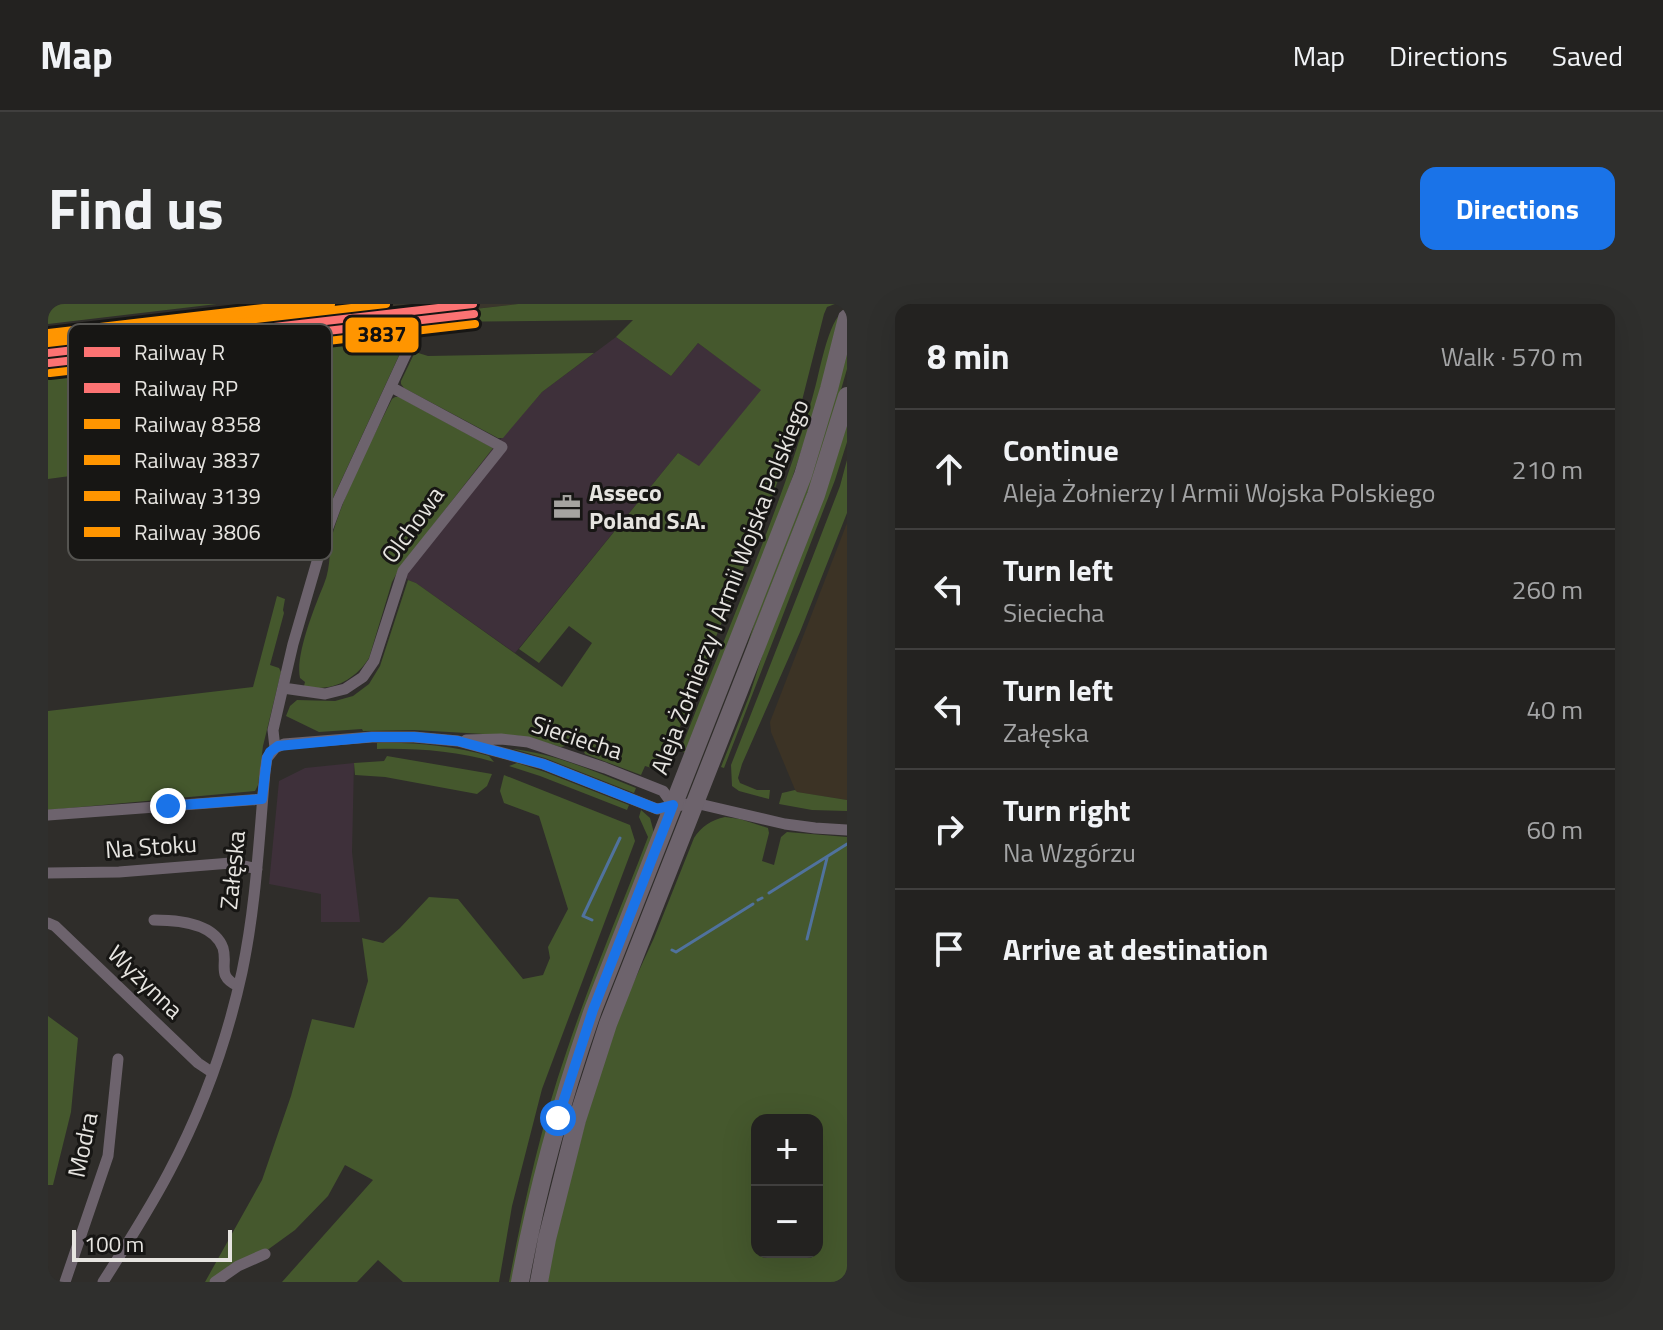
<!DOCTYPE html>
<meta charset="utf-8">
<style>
body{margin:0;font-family:"Titillium Web",sans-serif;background:#2f2f2d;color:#f1f3f6}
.controls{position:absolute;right:24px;bottom:24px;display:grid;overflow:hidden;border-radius:16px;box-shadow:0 8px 32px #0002}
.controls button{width:72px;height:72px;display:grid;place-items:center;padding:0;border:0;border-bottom:2px solid #403f3e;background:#232220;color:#f1f3f6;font:40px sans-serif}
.scale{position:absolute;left:24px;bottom:20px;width:160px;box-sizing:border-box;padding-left:8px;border:4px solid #e6e4e0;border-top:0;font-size:22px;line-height:28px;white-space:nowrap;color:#e6e4e0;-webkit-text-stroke:6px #171614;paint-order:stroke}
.stop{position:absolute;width:24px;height:24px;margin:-18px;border:6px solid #1a73e8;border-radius:50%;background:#fff}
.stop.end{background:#1a73e8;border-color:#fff;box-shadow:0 2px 8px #0008}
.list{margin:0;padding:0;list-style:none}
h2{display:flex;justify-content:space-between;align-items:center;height:104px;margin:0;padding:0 32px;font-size:34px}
h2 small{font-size:26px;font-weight:400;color:#a3a4a5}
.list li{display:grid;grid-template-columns:52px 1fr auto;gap:24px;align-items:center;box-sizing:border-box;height:120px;padding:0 32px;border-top:2px solid #403f3e}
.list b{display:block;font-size:30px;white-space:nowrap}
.list p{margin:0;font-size:26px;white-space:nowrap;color:#a3a4a5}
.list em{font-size:26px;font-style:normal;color:#a3a4a5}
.icon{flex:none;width:44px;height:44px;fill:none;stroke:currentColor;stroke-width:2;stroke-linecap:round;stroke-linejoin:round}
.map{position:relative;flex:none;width:799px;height:978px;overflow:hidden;border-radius:16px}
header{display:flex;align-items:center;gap:48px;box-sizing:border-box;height:112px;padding:0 40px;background:#232220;border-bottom:2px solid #403f3e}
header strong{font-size:38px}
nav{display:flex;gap:44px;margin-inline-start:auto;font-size:28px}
.intro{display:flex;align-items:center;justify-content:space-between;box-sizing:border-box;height:192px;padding:0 48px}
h1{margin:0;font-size:56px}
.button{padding:20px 36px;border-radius:16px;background:#1a73e8;color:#fff;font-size:28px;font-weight:700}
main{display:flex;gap:48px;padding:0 48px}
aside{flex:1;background:#232220;border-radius:16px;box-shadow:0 8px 32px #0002}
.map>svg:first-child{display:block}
.commercial{fill:#3e303a}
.industrial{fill:#3c3325}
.built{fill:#3a362c}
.green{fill:#45582d;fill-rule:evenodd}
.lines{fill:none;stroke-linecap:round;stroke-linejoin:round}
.stream{stroke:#50729d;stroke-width:3}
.minor{stroke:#6d636d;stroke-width:11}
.primary{stroke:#6d636c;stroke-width:18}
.rail-1-casing{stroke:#171614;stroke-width:14}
.rail-2-casing{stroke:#171614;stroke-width:14}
.rail-3-casing{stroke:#171614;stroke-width:14}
.rail-4-casing{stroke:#171614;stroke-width:14}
.rail-5-casing{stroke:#171614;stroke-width:14}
.rail-6-casing{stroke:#171614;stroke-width:14}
.rail-1{stroke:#fc7373;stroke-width:8}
.rail-2{stroke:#fc7373;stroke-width:8}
.rail-3{stroke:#ff9500;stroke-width:8}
.rail-4{stroke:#ff9500;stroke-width:8}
.rail-5{stroke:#ff9500;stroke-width:8}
.rail-6{stroke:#ff9500;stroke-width:8}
.route{stroke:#1a73e8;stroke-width:10}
.labels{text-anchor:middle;stroke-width:6;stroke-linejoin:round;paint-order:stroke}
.poi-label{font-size:24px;font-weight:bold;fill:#e6e4e0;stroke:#171614;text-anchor:start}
.street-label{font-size:24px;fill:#e6e4e0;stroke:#171614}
.key{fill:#171614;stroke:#555451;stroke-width:2}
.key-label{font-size:22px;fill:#e6e4e0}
.line-badge{stroke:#171614;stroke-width:3}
.pale-badge-label{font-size:22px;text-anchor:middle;font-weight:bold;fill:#111}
</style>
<header>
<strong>Map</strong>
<nav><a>Map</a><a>Directions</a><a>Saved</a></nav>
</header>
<div class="intro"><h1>Find us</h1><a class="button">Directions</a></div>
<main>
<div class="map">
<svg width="799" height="978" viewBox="0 0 799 978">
<rect width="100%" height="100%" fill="#2f2d2a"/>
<path class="commercial" d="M 568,33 L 623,72 L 650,39 L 714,86 L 651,163 L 630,149 L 467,349 L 368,279 L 360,276 L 351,265 L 445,144 L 494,88 Z
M 306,459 L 304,548 L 312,618 L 273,618 L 273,590 L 221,580 L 231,477 L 257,464 Z"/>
<path class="industrial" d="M 799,219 L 799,496 L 748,488 L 723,428 L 722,418 Z"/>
<path class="built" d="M 234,0 L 470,0 L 337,15 L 338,24 L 18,61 L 16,52 L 0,54 L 0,29 L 232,3 Z"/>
<path class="green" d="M 0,0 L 169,0 L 0,20 Z
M 470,0 L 787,0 L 779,3 L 776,10 L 746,128 L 726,188 L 617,460 L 608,461 L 607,465 L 597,462 L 593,471 L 537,450 L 534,444 L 525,440 L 513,443 L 473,432 L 366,426 L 315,427 L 314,425 L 271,428 L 238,412 L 242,402 L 249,396 L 287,397 L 305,392 L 321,380 L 332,362 L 360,276 L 368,279 L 514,383 L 544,339 L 521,322 L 491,359 L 471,345 L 630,149 L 651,162 L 713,86 L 650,39 L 623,72 L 568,33 L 585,16 L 380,18 L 383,10 Z
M 793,9 C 757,161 695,304 638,449 L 632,447 C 677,331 729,215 764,95 C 771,73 778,24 793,9 Z
M 360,32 L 286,192 L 266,251 L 259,257 L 241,256 L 256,193 C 221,181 185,169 148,165 C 99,160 49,169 0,175 L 0,74 Z
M 799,42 L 799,65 L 774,152 L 699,343 L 712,300 Z
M 367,48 L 380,52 L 546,49 L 494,88 L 455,134 L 450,134 L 356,84 L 353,80 L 353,77 Z
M 347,93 L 351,93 L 445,144 L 351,265 L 344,278 L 321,354 C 307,376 283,389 256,382 L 257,378 L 252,374 C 247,351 267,302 276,280 C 284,261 280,242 286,225 C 300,180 323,138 344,95 Z
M 799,117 L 799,138 L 787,176 L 676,464 L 673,463 L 702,390 L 723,324 Z
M 799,156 L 799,209 L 752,328 L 694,460 L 690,474 L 692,479 L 709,486 L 722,486 L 721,495 L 691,487 L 684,482 L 683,461 L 765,252 L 792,182 Z
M 229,292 L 237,295 L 235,306 L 236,309 L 222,361 L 231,364 L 233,368 L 215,442 L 210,481 L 207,487 L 0,506 L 0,407 L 205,383 Z
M 329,439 C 366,438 405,442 441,452 L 446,458 C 409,447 367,444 329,445 Z
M 465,445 C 508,450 548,468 588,484 L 586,489 L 497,454 Z
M 339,452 L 444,470 L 439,482 L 429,490 L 337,473 L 307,471 L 306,459 L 336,457 Z
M 469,459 L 497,468 L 581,501 L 579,506 L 492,472 L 461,462 Z
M 456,471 L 582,521 L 587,537 L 494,785 L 464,902 L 451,978 L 355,978 L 330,956 L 309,978 L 234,978 L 325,876 L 297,861 L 280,892 L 247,926 L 218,947 L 179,966 L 161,978 L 157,978 L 214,876 L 243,792 L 264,715 L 306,724 L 320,677 L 314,634 L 335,639 L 352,624 L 381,593 L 410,595 L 475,675 L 495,671 L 502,654 L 500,643 L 520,605 L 491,512 L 456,499 L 452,487 Z
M 747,486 L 749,488 L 799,496 L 799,507 L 764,506 L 731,500 L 734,489 Z
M 593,506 L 602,514 L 606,529 L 466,978 L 461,978 C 476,899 493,821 519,746 C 543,674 573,604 600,533 L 591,513 Z
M 677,513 L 692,515 L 720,524 L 721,529 L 714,557 L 726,561 L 733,533 L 739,528 L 799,533 L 799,978 L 498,978 L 510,923 L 549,773 L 572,708 L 606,634 L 646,534 C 653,523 663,516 677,513 ZM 709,816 L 769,816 L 769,948 L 709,948 Z
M 0,712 L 30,734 L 23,808 L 5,881 L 0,881 Z"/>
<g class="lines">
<path class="stream" d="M 721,589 L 799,540
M 710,596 L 714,594
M 544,616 L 535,612 L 572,534
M 759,635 L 779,554
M 624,646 L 628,648 L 705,600"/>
<path class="minor" d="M 235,384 L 277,390 L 297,385 L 315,373 L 326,357 L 355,267 L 454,143 L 343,83
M 418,436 L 453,435 L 480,438 L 557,464 L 615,487 L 625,501
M 227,444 L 236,440 L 324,433 L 366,433 L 410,437 L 495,460 L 609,505 L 647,499 L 737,520 L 767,524 L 799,526
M 0,511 L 214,495
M 0,569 L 71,568 L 183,559 L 209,565
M 106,616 C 128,616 166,619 175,644 C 180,661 168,672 190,682
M 0,619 L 7,622 L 150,759 L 165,769
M 17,978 L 60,852 L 70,755
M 55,978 C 78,942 101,906 121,868 C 154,806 179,737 194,668 C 208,602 211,534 217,468 L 219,454 L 227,444 L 225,426 L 245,340 L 275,237 L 289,199 L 375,13
M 167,978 L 190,962 L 217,950"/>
<path class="primary" d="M 472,978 C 489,885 514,795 545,706 L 755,171 L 781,85 L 799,14
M 491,978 L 499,935 L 529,816 L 560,720 L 768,191 L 799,92"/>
<g class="rail-1-casing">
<path id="rail-1" d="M 0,49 L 425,0"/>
</g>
<g class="rail-2-casing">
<path id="rail-2" d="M 1,59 L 426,10"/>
</g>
<g class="rail-3-casing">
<path id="rail-3" d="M 0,39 L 338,0"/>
</g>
<g class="rail-4-casing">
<path id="rail-4" d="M 2,69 L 427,20"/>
</g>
<g class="rail-5-casing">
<path id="rail-5" d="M 0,29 L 250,0"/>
</g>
<g class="rail-6-casing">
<path id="rail-6" d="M 0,33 L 283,0"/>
</g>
<use href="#rail-1" class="rail-1"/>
<use href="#rail-2" class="rail-2"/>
<use href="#rail-3" class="rail-3"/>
<use href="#rail-4" class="rail-4"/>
<use href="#rail-5" class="rail-5"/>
<use href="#rail-6" class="rail-6"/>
</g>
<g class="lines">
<path class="route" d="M 120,502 L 214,495 L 219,454 L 222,448 L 230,442 L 324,433 L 366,433 L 410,437 L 495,460 L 609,505 L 625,501 L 545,706 L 510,814"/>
</g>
<defs>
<g id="office-bare" transform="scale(2.16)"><path d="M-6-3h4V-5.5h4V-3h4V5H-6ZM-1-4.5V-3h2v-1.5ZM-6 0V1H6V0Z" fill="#a6a4a0" stroke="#171614" stroke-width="2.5" paint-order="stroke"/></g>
</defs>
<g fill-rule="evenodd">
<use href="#office-bare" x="519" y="203"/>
</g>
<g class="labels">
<g class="poi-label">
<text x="541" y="197">Asseco<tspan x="541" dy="28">Poland S.A.</tspan></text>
</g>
<g class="street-label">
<text transform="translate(365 221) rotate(-54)" y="8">Olchowa</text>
<text transform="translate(682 283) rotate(-69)" y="8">Aleja Żołnierzy I Armii Wojska Polskiego</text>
<text transform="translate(529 434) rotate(18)" y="8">Sieciecha</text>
<text transform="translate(103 543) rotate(-4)" y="8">Na Stoku</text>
<text transform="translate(185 566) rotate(-84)" y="8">Załęska</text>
<text transform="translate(97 678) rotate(44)" y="8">Wyżynna</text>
<text transform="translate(35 841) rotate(-78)" y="8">Modra</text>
</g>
</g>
<rect x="20" y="20" width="264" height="236" rx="12" class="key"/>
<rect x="36" y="43" width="36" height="10" fill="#fc7373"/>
<rect x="36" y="79" width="36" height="10" fill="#fc7373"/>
<rect x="36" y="115" width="36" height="10" fill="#ff9500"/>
<rect x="36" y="151" width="36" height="10" fill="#ff9500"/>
<rect x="36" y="187" width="36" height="10" fill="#ff9500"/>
<rect x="36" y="223" width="36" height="10" fill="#ff9500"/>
<g class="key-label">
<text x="86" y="56">Railway R</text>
<text x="86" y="92">Railway RP</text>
<text x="86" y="128">Railway 8358</text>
<text x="86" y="164">Railway 3837</text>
<text x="86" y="200">Railway 3139</text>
<text x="86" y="236">Railway 3806</text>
</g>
<rect class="line-badge" x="296" y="12" width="76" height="38" rx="8" fill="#ff9500"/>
<g class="pale-badge-label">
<text x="334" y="38">3837</text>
</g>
</svg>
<div class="controls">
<button>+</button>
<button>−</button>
</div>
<div class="scale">100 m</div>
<div class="stop" style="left:510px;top:814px"></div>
<div class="stop end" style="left:120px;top:502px"></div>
</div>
<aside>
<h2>8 min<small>Walk · 570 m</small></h2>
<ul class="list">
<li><svg class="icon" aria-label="ahead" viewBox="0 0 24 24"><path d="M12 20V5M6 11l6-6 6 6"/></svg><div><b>Continue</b><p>Aleja Żołnierzy I Armii Wojska Polskiego</p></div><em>210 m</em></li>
<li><svg class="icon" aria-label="left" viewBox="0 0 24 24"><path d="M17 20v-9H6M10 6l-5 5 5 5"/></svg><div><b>Turn left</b><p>Sieciecha</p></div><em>260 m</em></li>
<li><svg class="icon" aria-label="left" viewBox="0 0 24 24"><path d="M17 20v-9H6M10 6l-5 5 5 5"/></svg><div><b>Turn left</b><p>Załęska</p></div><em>40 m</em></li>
<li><svg class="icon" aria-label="right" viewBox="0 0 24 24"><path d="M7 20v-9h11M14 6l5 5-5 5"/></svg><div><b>Turn right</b><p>Na Wzgórzu</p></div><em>60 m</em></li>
<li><svg class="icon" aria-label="arrive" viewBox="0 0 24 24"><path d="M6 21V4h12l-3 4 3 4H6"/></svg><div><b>Arrive at destination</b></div></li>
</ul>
</aside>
</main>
